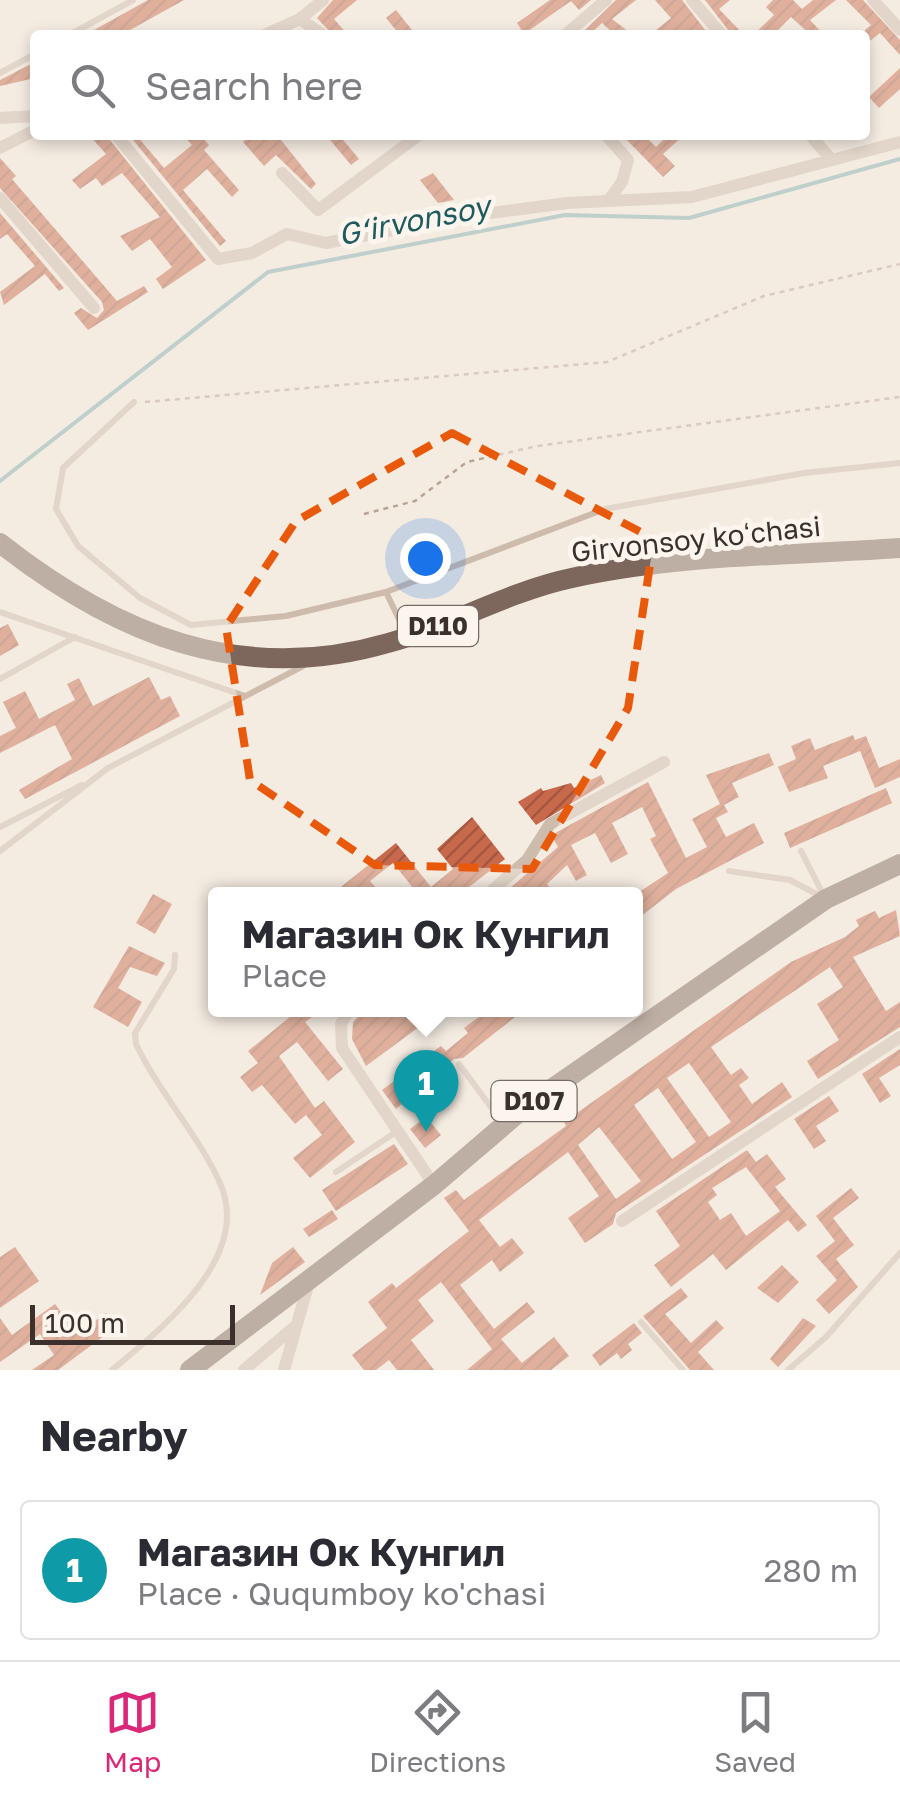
<!DOCTYPE html>
<meta charset="utf-8">
<style>
body{margin:0;font-family:"Golos Text",sans-serif;background:#f2f2f3;color:#2b2b33}
.scale{position:absolute;left:30px;bottom:25px;width:205px;box-sizing:border-box;padding-left:10px;border:5px solid #3b302b;border-top:0;font-size:28px;line-height:35px;white-space:nowrap;color:#3b302b;-webkit-text-stroke:8px #fbf5ee;paint-order:stroke}
.you{position:absolute;left:425px;top:558px;width:35px;height:35px;margin:-25px;border:8px solid #fff;border-radius:50%;background:#1a73e8;box-shadow:0 0 0 15px #1a73e833}
.badge{display:grid;place-items:center;width:65px;height:65px;border-radius:50%;background:#db2777;color:#fff;font-size:32px;font-weight:700}
.pin{position:absolute;translate:-50% -82px;filter:drop-shadow(0 2px 5px #0008)}
.pin::after{content:'';position:absolute;top:52px;width:35px;height:30px;background:inherit;clip-path:polygon(0 0,100% 0,50% 100%)}
.popup{position:absolute;left:208px;top:887px;width:435px;height:130px;box-sizing:border-box;display:grid;place-content:center;border-radius:10px;background:#fff;filter:drop-shadow(0 2px 8px #0005);font-size:32px;white-space:nowrap;color:#7c7c81}
.popup b{font-size:38px;color:#2b2b33}
.popup::after{content:'';position:absolute;left:50%;top:100%;margin-left:-20px;border:20px solid transparent;border-top-color:#fff}
.list{margin:0;padding:0;list-style:none}
h2{display:flex;justify-content:space-between;align-items:center;height:130px;margin:0;padding:0 40px;font-size:42px}
h2 small{font-size:32px;font-weight:400;color:#7c7c81}
.list li{display:grid;grid-template-columns:65px 1fr auto;gap:30px;align-items:center;box-sizing:border-box;height:140px;margin:0 20px 20px;padding:0 20px;border:2px solid #e1e1e2;border-radius:10px}
.list b{display:block;font-size:38px;white-space:nowrap}
.list p{margin:0;font-size:32px;white-space:nowrap;color:#7c7c81}
.list em{font-size:32px;font-style:normal;color:#7c7c81}
.icon{flex:none;width:55px;height:55px;fill:none;stroke:currentColor;stroke-width:2;stroke-linecap:round;stroke-linejoin:round}
.map{position:relative;flex:none;width:900px;height:1370px;overflow:hidden}
.search{position:absolute;background:#fff;box-shadow:0 5px 15px #0003;left:30px;right:30px;top:30px;height:110px;display:flex;align-items:center;gap:25px;box-sizing:border-box;padding:0 35px;border-radius:10px;color:#7c7c81;font-size:38px}
.sheet{height:290px;background:#fff}
nav{display:flex;justify-content:space-around;align-items:center;box-sizing:border-box;height:140px;border-top:2px solid #e1e1e2;background:#fff;font-size:28px;color:#7c7c81}
nav a{display:grid;justify-items:center;gap:5px}
nav .on{color:#db2777}
.map>svg:first-child{display:block}
.lines{fill:none;stroke-linecap:round;stroke-linejoin:round}
.stream{stroke:#7fb0b2;stroke-width:4}
.building{fill:url(#building-hatch);fill-rule:evenodd}
.path{stroke:#b9a596;stroke-width:2.5;stroke-dasharray:5 5;stroke-linecap:butt}
.service{stroke:#cdbbac;stroke-width:6}
.minor{stroke:#cdbbac;stroke-width:12}
.primary{stroke:#7d675c;stroke-width:20}
.marked{fill:none;stroke:#e8590c;stroke-width:8;stroke-dasharray:20 12;stroke-linejoin:round}
.labels{text-anchor:middle;stroke-width:10;stroke-linejoin:round;paint-order:stroke}
.shield{fill:#fbf5ee;stroke:#756b66;stroke-width:2.5}
.shield-label{font-size:25px;font-weight:bold;fill:#3b302b}
.street-label{font-size:28px;fill:#3b302b;stroke:#fbf5ee}
.water-label{font-size:30px;font-style:italic;fill:#1f5a5e;stroke:#fbf5ee}
</style>
<div class="map">
<svg width="900" height="1370" viewBox="0 0 900 1370">
<defs>
<pattern id="building-hatch" width="6" height="6" patternUnits="userSpaceOnUse" patternTransform="scale(2.5)"><rect width="6" height="6" fill="#c8694b"/><path d="M-1 1l2-2M0 6l6-6M5 7l2-2" fill="none" stroke="#a4573f"/></pattern>
</defs>
<rect width="100%" height="100%" fill="#f4ebe1"/>
<g class="lines">
<path class="stream" d="M 0,481 L 268,272 L 565,215 L 689,218 L 900,159"/>
</g>
<path class="building" d="M 148,0 L 184,0 L 121,35 L 85,35 Z
M 333,0 L 357,0 L 334,19 L 348,35 L 333,35 L 317,18 Z
M 550,0 L 591,0 L 579,10 L 571,1 L 524,34 L 517,23 Z
M 616,0 L 636,0 L 612,19 L 633,35 L 615,35 L 602,23 L 589,35 L 580,35 Z
M 655,0 L 682,0 L 709,35 L 650,35 L 671,18 Z
M 705,0 L 730,0 L 719,9 L 744,35 L 732,35 Z
M 773,0 L 793,0 L 802,9 L 813,0 L 836,0 L 810,20 L 824,35 L 811,35 L 791,17 L 773,35 L 753,35 L 774,15 L 766,7 Z
M 846,0 L 863,0 L 900,40 L 900,55 L 880,33 L 865,45 L 865,30 L 871,25 Z
M 396,10 L 416,35 L 400,35 L 386,18 Z
M 35,62 L 35,78 L 0,86 L 0,80 Z
M 900,68 L 900,89 L 879,108 L 869,97 Z
M 89,135 L 106,135 L 206,260 L 163,289 L 156,279 L 172,267 L 150,239 L 132,251 L 120,236 L 160,217 L 122,173 L 102,186 L 96,178 L 80,189 L 72,180 L 106,154 Z
M 129,135 L 136,135 L 164,168 L 192,145 L 183,135 L 200,135 L 209,145 L 204,150 L 239,190 L 232,197 L 207,169 L 183,190 L 226,241 L 220,246 Z
M 251,135 L 277,135 L 316,184 L 311,189 L 276,155 L 264,166 L 243,142 Z
M 326,135 L 339,135 L 359,159 L 351,165 Z
M 622,135 L 644,135 L 656,147 L 668,135 L 684,135 L 663,154 L 675,166 L 663,177 Z
M 0,158 L 16,176 L 12,179 L 117,301 L 144,286 L 148,292 L 88,330 L 74,313 L 81,308 L 97,318 L 104,310 L 102,302 L 0,188 Z
M 433,173 L 454,200 L 438,203 L 420,180 Z
M 0,213 L 64,288 L 59,291 L 45,274 L 4,305 L 0,292 L 35,266 L 7,234 L 0,239 Z
M 8,624 L 19,645 L 0,656 L 0,628 Z
M 149,677 L 161,700 L 170,696 L 180,716 L 25,799 L 19,790 L 72,759 L 55,725 L 0,753 L 0,736 L 16,728 L 3,702 L 25,691 L 39,719 L 75,700 L 67,684 L 79,678 L 93,706 Z
M 853,735 L 855,740 L 866,736 L 879,768 L 900,759 L 900,777 L 875,788 L 860,751 L 823,766 L 828,778 L 789,792 L 778,767 L 796,759 L 791,746 L 810,738 L 815,750 Z
M 769,753 L 774,765 L 732,783 L 739,797 L 724,805 L 728,812 L 716,818 L 726,837 L 754,823 L 764,843 L 676,889 L 636,920 L 636,894 L 668,873 L 650,839 L 656,836 L 642,807 L 612,823 L 628,854 L 611,863 L 595,833 L 571,845 L 587,875 L 576,881 L 567,865 L 547,884 L 556,894 L 503,894 L 558,847 L 553,838 L 557,832 L 648,782 L 686,858 L 707,847 L 692,819 L 720,804 L 706,775 Z
M 601,775 L 605,783 L 536,825 L 518,802 L 541,788 L 543,791 L 571,783 L 574,788 Z
M 886,788 L 892,803 L 790,848 L 784,833 Z
M 472,817 L 505,859 L 460,894 L 418,894 L 393,863 L 370,881 L 381,894 L 364,894 L 360,890 L 332,894 L 396,843 L 431,887 L 453,869 L 437,849 Z
M 153,894 L 172,904 L 155,934 L 136,923 Z
M 896,910 L 900,936 L 853,957 L 886,1011 L 900,1002 L 900,1027 L 818,1079 L 807,1061 L 839,1040 L 817,1004 L 843,987 L 830,967 L 711,1047 L 731,1075 L 741,1068 L 749,1078 L 739,1085 L 752,1104 L 782,1082 L 792,1097 L 616,1213 L 613,1224 L 585,1243 L 568,1218 L 599,1196 L 568,1152 L 479,1220 L 500,1247 L 512,1238 L 524,1253 L 500,1272 L 492,1260 L 460,1285 L 494,1329 L 527,1302 L 535,1312 L 501,1339 L 522,1363 L 554,1337 L 569,1356 L 551,1370 L 467,1370 L 492,1349 L 441,1282 L 418,1300 L 434,1321 L 411,1340 L 434,1370 L 397,1370 L 389,1360 L 376,1370 L 364,1370 L 352,1355 L 387,1328 L 368,1302 L 392,1283 L 396,1288 L 469,1231 L 444,1198 L 456,1190 L 464,1200 L 566,1126 L 564,1122 L 791,962 L 845,937 L 859,926 L 856,920 L 866,915 L 875,911 L 879,918 ZM 689,1063 L 731,1122 L 709,1137 L 667,1078 ZM 658,1088 L 696,1142 L 672,1159 L 634,1105 ZM 599,1127 L 641,1181 L 616,1199 L 578,1145 Z
M 129,946 L 165,963 L 157,976 L 130,967 L 118,988 L 142,1002 L 128,1027 L 93,1007 Z
M 284,1010 L 322,1010 L 305,1022 L 343,1069 L 328,1081 L 297,1042 L 279,1056 L 315,1108 L 324,1101 L 355,1142 L 310,1178 L 293,1158 L 322,1135 L 306,1115 L 295,1124 L 262,1085 L 252,1092 L 240,1077 L 258,1063 L 248,1051 L 290,1017 Z
M 364,1010 L 428,1010 L 434,1016 L 366,1066 L 352,1039 L 353,1022 Z
M 488,1010 L 524,1010 L 463,1058 L 454,1059 L 396,1109 L 382,1090 L 441,1046 L 446,1051 L 468,1033 L 464,1028 Z
M 900,1049 L 900,1065 L 879,1078 L 891,1096 L 880,1103 L 862,1074 Z
M 829,1096 L 839,1111 L 816,1126 L 826,1141 L 814,1149 L 794,1119 Z
M 426,1117 L 441,1135 L 425,1148 L 410,1129 Z
M 394,1144 L 408,1164 L 336,1211 L 322,1190 Z
M 747,1150 L 756,1162 L 767,1154 L 786,1179 L 775,1187 L 807,1225 L 798,1232 L 788,1220 L 726,1270 L 713,1254 L 671,1287 L 654,1265 L 680,1246 L 656,1211 ZM 746,1167 L 780,1211 L 746,1236 L 731,1213 L 720,1220 L 708,1202 L 717,1195 L 712,1188 Z
M 851,1188 L 859,1198 L 833,1218 L 854,1245 L 836,1259 L 858,1287 L 829,1314 L 816,1300 L 837,1280 L 816,1256 L 835,1241 L 816,1216 Z
M 332,1210 L 338,1219 L 309,1237 L 303,1229 Z
M 15,1247 L 39,1281 L 0,1308 L 0,1257 Z
M 293,1247 L 305,1262 L 260,1295 L 272,1263 Z
M 782,1265 L 799,1282 L 778,1303 L 757,1288 Z
M 681,1288 L 688,1297 L 665,1314 L 691,1343 L 716,1320 L 724,1328 L 698,1352 L 714,1370 L 690,1370 L 643,1316 Z
M 55,1304 L 77,1334 L 106,1313 L 116,1327 L 58,1370 L 32,1370 L 54,1355 L 40,1334 L 0,1362 L 0,1318 L 12,1335 Z
M 803,1318 L 816,1326 L 778,1367 L 770,1359 Z
M 634,1323 L 642,1333 L 628,1344 L 632,1350 L 621,1359 L 617,1353 L 600,1366 L 592,1355 Z"/>
<g class="lines">
<path class="path" d="M 145,402 L 607,362 L 764,296 L 900,264
M 364,514 L 415,501 L 467,462 L 537,446 L 900,397"/>
<path class="service" d="M 69,35 L 133,0
M 0,73 L 35,54
M 134,402 L 63,468 L 56,509 L 78,546 L 140,598 L 191,625 L 286,616 L 386,592
M 0,612 L 245,696
M 405,632 L 386,592 L 605,509 L 804,473 L 900,463
M 0,679 L 75,637
M 0,827 L 82,785
M 0,851 L 108,768 L 305,665
M 801,851 L 825,898
M 729,871 L 790,880 L 822,897
M 459,1064 L 502,1122
M 336,1172 L 396,1132
M 641,1322 L 683,1370
M 112,1370 C 162,1328 253,1257 220,1183 C 198,1134 159,1093 136,1044 L 135,1033 L 174,969 L 175,955
M 788,1370 L 826,1337 L 900,1253"/>
<path class="minor" d="M 692,0 L 722,35
M 873,0 L 900,30
M 300,19 L 323,0
M 264,35 L 300,19 L 323,35
M 565,35 L 606,0
M 0,118 L 35,116
M 116,135 L 218,259 L 252,253 L 287,234 L 326,243 L 460,217 L 567,203 L 692,197 L 900,142
M 606,135 L 628,160 L 622,182 L 608,201
M 810,135 L 832,160
M 0,148 L 35,130
M 282,173 L 318,210 L 419,135
M 0,198 L 94,308
M 488,894 L 527,860 L 550,824 L 664,762
M 349,1010 L 341,1024 L 342,1048 L 434,1185
M 622,1221 L 900,1037
M 244,1370 L 293,1328
M 284,1370 L 309,1282"/>
<path class="primary" d="M 0,543 C 116,634 240,686 388,643 C 446,627 501,596 559,581 C 668,554 788,556 900,548
M 190,1370 L 434,1185 L 524,1108 L 826,899 L 900,864"/>
</g>
<path d="M0 0H900V1370H0ZM 452,433 L 654,539 L 628,708 L 532,869 L 375,865 L 250,780 L 226,627 L 296,521 Z" fill="#f4ebe1" fill-opacity=".55" fill-rule="evenodd"/>
<path class="marked" d="M 452,433 L 654,539 L 628,708 L 532,869 L 375,865 L 250,780 L 226,627 L 296,521 Z"/>
<g class="labels">
<g class="shield">
<rect x="398" y="606" width="80" height="40" rx="8"/>
<rect x="491.5" y="1081" width="85" height="40" rx="8"/>
</g>
<g class="shield-label">
<text x="438" y="635">D110</text>
<text x="534" y="1110">D107</text>
</g>
<g class="street-label">
<text transform="translate(696 539) rotate(-6)" y="10">Girvonsoy koʻchasi</text>
</g>
<g class="water-label">
<text transform="translate(414 221) rotate(-11)" y="10">G‘irvonsoy</text>
</g>
</g>
</svg>
<div class="scale">100 m</div>
<div class="you"></div>
<div class="pin badge" style="left:426px;top:1132px;background:#0f9aa8">1</div>
<div class="popup"><b>Магазин Ок Кунгил</b>Place</div>
<div class="search"><svg class="icon" aria-label="search" viewBox="0 0 24 24"><circle cx="10" cy="10" r="6"/><path d="M15 15l6 6"/></svg>Search here</div>
</div>
<section class="sheet">
<h2>Nearby<small></small></h2>
<ul class="list">
<li><span class="badge" style="background:#0f9aa8">1</span><div><b>Магазин Ок Кунгил</b><p>Place · Ququmboy ko'chasi</p></div><em>280 m</em></li>
</ul>
</section>
<nav>
<a class="on"><svg class="icon" aria-label="map" viewBox="0 0 24 24"><path d="M3 6l6-2 6 2 6-2v14l-6 2-6-2-6 2zM9 4v14M15 6v14"/></svg>Map</a>
<a><svg class="icon" aria-label="directions" viewBox="0 0 24 24"><path d="M12 3l9 9-9 9-9-9zM9 14v-3h6M13 9l2 2-2 2"/></svg>Directions</a>
<a><svg class="icon" aria-label="saved" viewBox="0 0 24 24"><path d="M7 4h10v16l-5-4-5 4z"/></svg>Saved</a>
</nav>
